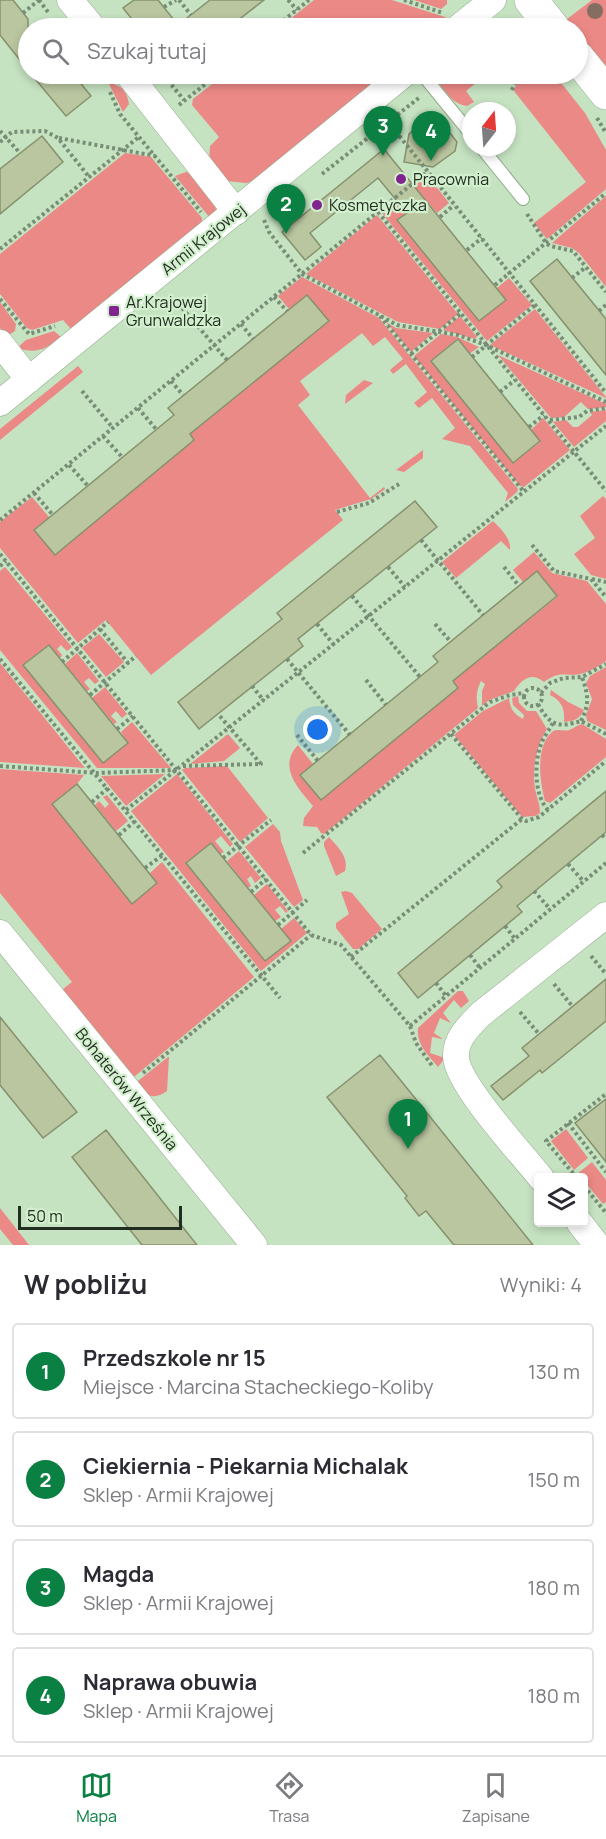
<!DOCTYPE html>
<html lang="pl">
<meta charset="utf-8">
<style>
body{margin:0;font-family:Manrope,sans-serif;background:#f7f7f7;color:#2b2b33}
.controls{position:absolute;right:18px;bottom:18px;display:grid;overflow:hidden;border-radius:6px;box-shadow:0 3px 9px #0003}
.controls button{width:54px;height:54px;display:grid;place-items:center;padding:0;border:0;border-bottom:2px solid #e1e1e2;background:#fff;color:#2b2b33;font:30px sans-serif}
.compass{position:absolute;left:462px;top:102px;width:54px;height:54px;border-radius:50%;background:#fff;box-shadow:0 3px 9px #0003;rotate:17deg}
.scale{position:absolute;left:18px;bottom:15px;width:164px;box-sizing:border-box;padding-left:6px;border:3px solid #222d21;border-top:0;font-size:16px;line-height:21px;white-space:nowrap;color:#222d21;-webkit-text-stroke:4px #d2efce;paint-order:stroke}
.you{position:absolute;left:318px;top:730px;width:21px;height:21px;margin:-15px;border:4px solid #fff;border-radius:50%;background:#1a73e8;box-shadow:0 0 0 9px #1a73e833}
.badge{display:grid;place-items:center;width:39px;height:39px;border-radius:50%;background:#0b8043;color:#fff;font-size:20px;font-weight:700}
.pin{position:absolute;translate:-50% -50px;filter:drop-shadow(0 2px 3px #0008)}
.pin::after{content:'';position:absolute;top:32px;width:21px;height:18px;background:inherit;clip-path:polygon(0 0,100% 0,50% 100%)}
.list{margin:0;padding:0;list-style:none}
h2{display:flex;justify-content:space-between;align-items:center;height:78px;margin:0;padding:0 24px;font-size:26px}
h2 small{font-size:20px;font-weight:400;color:#7c7c81}
.list li{display:grid;grid-template-columns:39px 1fr auto;gap:18px;align-items:center;box-sizing:border-box;height:96px;margin:0 12px 12px;padding:0 12px;border:2px solid #e1e1e2;border-radius:6px}
.list b{display:block;font-size:22px;white-space:nowrap}
.list p{margin:0;font-size:20px;white-space:nowrap;color:#7c7c81}
.list em{font-size:20px;font-style:normal;color:#7c7c81}
.icon{flex:none;width:33px;height:33px;fill:none;stroke:currentColor;stroke-width:2;stroke-linecap:round;stroke-linejoin:round}
.map{position:relative;flex:none;width:606px;height:1245px;overflow:hidden}
.search{position:absolute;background:#fff;box-shadow:0 3px 9px #0003;left:18px;right:18px;top:18px;height:66px;display:flex;align-items:center;gap:15px;box-sizing:border-box;padding:0 21px;border-radius:33px;color:#7c7c81;font-size:22px}
.sheet{height:510px;background:#fff}
nav{display:flex;justify-content:space-around;align-items:center;box-sizing:border-box;height:84px;border-top:2px solid #e1e1e2;background:#fff;font-size:16px;color:#7c7c81}
nav a{display:grid;justify-items:center;gap:3px}
nav .on{color:#0b8043}
.map>svg:first-child{display:block}
.green{fill:#eb8986}
.building{fill:#bac6a0;stroke:#86916d;stroke-width:1.5}
.lines{fill:none;stroke-linecap:round;stroke-linejoin:round}
.lane-casing{stroke:#92ad8e;stroke-width:14}
.street-casing{stroke:#92ad8e;stroke-width:27}
.secondary-casing{stroke:#92ad8e;stroke-width:34}
.path{stroke:#788d76;stroke-width:4;stroke-dasharray:3 3;stroke-linecap:butt}
.lane{stroke:#fff;stroke-width:12}
.street{stroke:#fff;stroke-width:26}
.secondary{stroke:#fff;stroke-width:33}
.tree{fill:#836e61}
.poi-dot{fill:#822490;stroke:#d2efce;stroke-width:2}
.labels{text-anchor:middle;stroke-width:4.5;stroke-linejoin:round;paint-order:stroke}
.poi-label{font-size:16px;fill:#222d21;stroke:#d2efce;text-anchor:start}
.street-label{font-size:16px;fill:#222d21;stroke:#d2efce}
</style>
<div class="map">
<svg width="606" height="1245" viewBox="0 0 606 1245">
<rect width="100%" height="100%" fill="#c5e2c1"/>
<path class="green" d="M 314,0 L 392,0 L 445,17 L 448,21 L 439,28 L 279,28 Z
M 414,0 L 447,0 L 447,4 L 441,9 Z
M 592,0 L 606,0 L 606,75 L 578,40 L 578,28 L 568,28 L 563,22 Z
M 225,74 L 385,74 L 256,181 L 246,183 L 226,181 L 209,162 L 210,146 L 219,137 L 192,105 L 193,99 Z
M 451,74 L 484,74 L 485,76 L 466,91 L 474,102 L 467,106 C 453,104 447,94 439,83 Z
M 519,74 L 554,74 L 585,113 L 606,150 L 606,189 L 547,239 L 534,223 L 586,182 L 514,91 Z
M 108,82 C 121,86 127,90 129,104 L 123,112 Z
M 125,153 L 151,157 L 202,218 L 201,228 L 71,329 L 63,320 L 32,330 L 27,328 L 0,294 L 0,254 Z
M 186,172 L 191,173 L 215,204 L 216,210 L 211,219 L 175,176 Z
M 427,175 L 449,203 L 437,213 L 425,199 L 398,221 L 479,321 L 506,300 L 497,288 L 509,278 L 532,305 L 487,341 L 381,212 Z
M 606,196 L 606,287 L 579,253 L 572,248 L 552,243 Z
M 377,215 L 458,314 L 440,329 L 398,322 L 306,274 Z
M 302,277 L 379,318 L 518,489 L 517,492 L 505,502 L 508,493 L 470,446 L 442,439 L 455,428 L 432,398 L 419,408 L 414,403 L 427,392 L 406,364 L 393,374 L 390,370 L 403,359 L 385,337 L 373,346 L 362,333 L 300,381 L 310,395 L 298,405 L 370,498 L 384,487 L 385,489 L 371,499 L 335,510 L 343,520 L 151,675 L 106,620 L 78,643 L 0,548 L 0,522 L 32,497 L 49,517 L 34,530 L 55,554 L 194,440 L 190,434 L 328,321 L 307,295 L 289,309 L 278,296 Z
M 0,302 L 16,324 L 15,331 L 7,336 L 0,328 Z
M 535,309 L 606,397 L 606,398 L 490,345 Z
M 460,316 L 477,337 L 475,339 L 443,330 Z
M 386,322 L 396,328 L 433,333 L 411,352 Z
M 54,331 L 61,337 C 46,350 35,354 17,348 L 26,340 Z
M 441,334 L 457,337 L 479,347 L 469,354 L 457,339 L 431,361 L 513,463 L 540,442 L 531,430 L 543,418 L 570,450 L 524,487 L 520,486 L 414,356 Z
M 498,355 L 606,404 L 606,407 L 588,409 L 581,402 L 564,417 L 551,418 Z
M 78,366 L 83,372 L 0,440 L 0,429 Z
M 364,380 L 373,383 L 345,404 L 346,395 Z
M 606,410 L 606,421 L 574,447 L 553,422 L 566,420 L 573,427 L 578,427 L 592,415 L 590,412 Z
M 423,450 L 423,458 L 404,472 L 396,470 Z
M 603,496 L 606,499 L 606,579 L 591,575 L 574,554 L 595,538 L 580,516 Z
M 493,521 C 501,529 511,538 510,550 L 501,541 L 456,578 L 442,562 Z
M 534,552 L 552,573 L 587,581 L 606,604 L 606,661 C 599,666 590,672 580,674 C 564,677 561,670 544,682 C 531,671 521,680 514,691 L 489,700 L 482,706 L 482,691 L 485,684 L 481,681 C 476,691 476,698 478,708 L 324,834 L 321,833 L 317,827 L 303,826 L 304,818 L 313,806 C 299,789 277,767 298,745 L 313,764 L 321,800 L 458,688 L 453,681 L 557,597 L 537,572 L 523,582 L 513,570 Z
M 5,567 L 72,647 L 67,651 L 61,645 L 57,649 L 62,655 L 60,658 L 48,645 L 23,665 L 103,763 L 128,743 L 121,732 L 132,722 L 171,768 L 97,768 L 0,650 L 0,571 Z
M 99,634 L 124,662 L 106,677 L 82,648 Z
M 77,653 L 99,681 L 95,684 L 89,678 L 84,682 L 90,689 L 87,691 L 65,664 Z
M 0,663 L 85,768 L 0,762 Z
M 606,667 L 606,730 L 587,721 L 586,715 L 592,699 L 586,683 L 590,676 Z
M 105,687 L 127,714 L 122,718 L 116,711 L 111,716 L 117,722 L 114,724 L 92,698 Z
M 551,690 L 568,702 L 584,710 C 580,719 574,721 564,722 C 565,709 562,701 550,695 Z
M 518,696 L 519,703 L 527,711 L 536,711 L 547,729 C 536,747 532,768 535,789 C 537,798 540,804 540,813 L 535,816 L 522,817 L 454,735 L 483,711 L 509,698 C 510,709 514,714 523,719 L 524,715 L 513,705 L 512,698 Z
M 582,724 L 606,739 L 606,757 L 550,803 L 545,801 C 540,782 535,749 551,733 C 556,727 563,732 569,730 C 573,729 577,725 582,724 Z
M 228,734 L 240,748 L 224,761 L 190,764 Z
M 227,766 L 268,818 L 240,842 L 182,770 L 185,768 Z
M 0,769 L 84,775 L 77,784 L 52,804 L 132,903 L 157,883 L 150,873 L 162,862 L 254,977 L 129,1081 L 58,993 L 72,982 L 0,893 Z
M 165,774 L 126,806 L 101,776 Z
M 177,774 L 233,844 L 230,847 L 221,836 L 215,841 L 224,852 L 220,854 L 211,843 L 186,863 L 265,961 L 290,941 L 281,929 L 294,918 L 307,933 L 261,971 L 131,811 Z
M 107,795 L 128,821 L 116,831 L 95,805 L 99,801 L 105,808 L 109,804 L 103,797 Z
M 273,824 L 280,832 L 281,841 L 303,900 L 294,907 L 245,847 Z
M 329,837 C 338,847 349,857 345,871 L 336,876 L 324,846 L 324,842 Z
M 239,851 L 261,878 L 255,883 L 251,876 L 247,879 L 251,886 L 248,888 L 227,861 Z
M 267,884 L 288,911 L 286,913 L 280,906 L 275,910 L 281,917 L 275,921 L 254,895 Z
M 346,891 L 352,893 L 382,929 L 358,949 L 353,949 L 336,928 L 336,923 L 349,914 L 341,892 Z
M 458,991 L 463,991 L 469,1001 L 461,1008 L 454,1000 L 443,1013 L 451,1023 L 440,1018 L 434,1033 L 443,1039 L 432,1037 L 430,1053 L 445,1058 L 438,1067 C 428,1055 416,1044 418,1028 Z
M 168,1057 L 169,1057 L 167,1091 C 153,1101 146,1095 133,1085 Z
M 566,1129 L 588,1158 L 574,1170 L 551,1141 Z
M 592,1162 L 606,1180 L 606,1202 L 603,1204 L 584,1181 L 584,1178 L 580,1177 L 577,1174 Z
M 0,1208 L 29,1245 L 13,1245 L 0,1229 Z"/>
<path class="building" d="M 0,0 L 13,0 L 28,19 L 28,70 L 0,35 Z
M 134,0 L 158,0 L 178,25 L 210,0 L 264,0 L 228,28 L 139,28 L 123,8 Z
M 31,74 L 73,74 L 91,96 L 66,116 Z
M 430,117 L 439,119 L 457,142 L 455,151 L 433,167 L 404,162 L 409,134 Z
M 42,136 L 63,162 L 0,214 L 0,169 Z
M 384,149 L 506,300 L 479,321 L 397,220 L 407,213 L 378,178 L 310,233 L 321,247 L 305,260 L 282,232 Z
M 557,259 L 606,319 L 606,375 L 530,281 Z
M 307,295 L 329,321 L 190,434 L 194,440 L 55,555 L 34,530 L 174,415 L 168,408 Z
M 458,339 L 540,441 L 513,463 L 431,361 Z
M 415,501 L 437,527 L 298,639 L 303,646 L 199,729 L 178,702 L 282,619 L 277,613 Z
M 537,571 L 557,596 L 453,681 L 458,688 L 321,800 L 300,775 L 438,662 L 433,656 Z
M 49,645 L 128,743 L 103,763 L 23,665 Z
M 77,784 L 157,883 L 132,904 L 52,804 Z
M 606,791 L 606,832 L 517,906 L 522,912 L 418,998 L 398,973 L 502,887 L 497,881 Z
M 211,843 L 291,941 L 265,961 L 186,863 Z
M 606,979 L 606,1021 L 542,1073 L 540,1070 L 503,1100 L 491,1086 L 529,1056 L 522,1048 Z
M 0,1017 L 77,1112 L 43,1138 L 0,1085 Z
M 380,1055 L 419,1103 L 533,1245 L 454,1245 L 426,1211 L 419,1216 L 405,1198 L 407,1196 L 327,1097 Z
M 606,1099 L 606,1162 L 575,1123 Z
M 106,1130 L 197,1245 L 142,1245 L 72,1157 Z"/>
<g class="lines">
<g class="lane-casing">
<path id="lane" d="M 422,74 L 471,134
M 481,147 L 523,199"/>
</g>
<g class="street-casing">
<path id="street" d="M 70,0 L 93,28
M 458,28 L 493,0
M 128,74 L 236,212
M 0,343 L 29,380
M 0,403 L 404,74
M 0,933 L 254,1245
M 541,1178 C 522,1154 457,1084 456,1057 C 455,1039 469,1026 481,1014 L 606,915
M 579,1222 L 597,1245"/>
</g>
<g class="secondary-casing">
<path id="secondary" d="M 531,0 L 553,28
M 578,58 L 606,93"/>
</g>
<path class="path" d="M 39,0 L 48,12
M 179,0 L 191,15
M 288,0 L 297,10
M 404,0 L 443,13
M 164,7 L 176,0
M 23,13 L 39,0
M 274,28 L 309,0
M 98,74 L 105,82
M 158,74 L 164,76 L 184,100
M 79,81 L 88,74
M 512,90 L 518,74
M 110,92 L 120,114 L 201,212
M 179,105 L 218,74
M 597,118 L 606,133
M 388,122 L 606,393
M 0,131 L 20,153
M 59,138 L 155,156
M 0,142 L 12,132 L 45,131 L 58,138 L 89,177
M 322,174 L 420,97
M 378,212 L 606,491
M 527,214 L 546,243 L 550,246 L 573,251 L 606,292
M 440,217 L 454,205
M 264,220 L 269,232 L 302,274 L 379,315 L 397,325 L 458,335 L 486,345 L 606,402
M 0,249 L 140,136
M 467,250 L 482,238
M 572,278 L 586,267
M 495,285 L 606,193
M 274,297 L 287,311
M 0,299 L 29,334 L 55,326
M 182,308 L 227,360
M 599,311 L 606,305
M 380,316 L 524,492
M 241,324 L 253,339
M 411,354 L 460,314
M 472,357 L 535,305
M 171,381 L 183,395
M 82,391 L 113,428
M 500,392 L 515,380
M 138,408 L 156,429
M 550,420 L 579,417 L 587,411 L 606,408
M 529,427 L 544,415
M 103,436 L 122,457
M 69,465 L 88,486
M 34,493 L 52,514
M 337,512 L 369,503 L 399,484
M 0,520 L 428,171
M 421,540 L 483,615
M 532,545 L 554,571 L 591,579 L 606,597
M 0,554 L 311,935 L 341,945 L 410,1026 L 416,1043 L 433,1067
M 0,566 L 6,561
M 388,567 L 405,587
M 504,567 L 519,586
M 592,579 L 606,582
M 352,596 L 420,677
M 317,624 L 334,645
M 435,624 L 451,642
M 100,629 L 128,663
M 0,659 L 280,998
M 287,659 L 350,735
M 62,662 L 108,622
M 366,680 L 386,705
M 252,686 L 264,701
M524 697a9 9 0 1 1 18 0a9 9 0 1 1-18 0Z
M 541,693 L 550,683 L 564,678 L 582,677 L 606,664
M 90,695 L 136,656
M 538,704 C 550,726 558,728 581,721 L 606,734
M 581,721 C 590,704 588,694 582,677
M 117,729 L 133,716
M 451,734 L 522,819 L 526,821 L 539,817 L 606,761
M 297,735 L 318,761
M 0,766 L 96,773 L 177,770
M 183,766 L 261,764 L 218,714
M 92,802 L 108,788
M 126,810 L 606,426
M 548,810 C 534,795 534,763 541,744 C 544,737 549,730 553,723
M 119,835 L 135,821
M 602,835 L 606,839
M 303,853 L 490,702 L 510,695 L 524,693
M 223,858 L 271,820
M 568,864 L 584,882
M 145,868 L 163,855
M 534,891 L 550,909
M 251,892 L 266,879
M 278,925 L 307,900
M 505,926 L 515,939
M 470,955 L 480,968
M 591,956 L 606,974
M 351,957 L 522,819
M 436,983 L 446,996
M 554,984 L 573,1007
M 520,1012 L 539,1034
M 410,1026 L 606,863
M 143,1073 L 311,935
M 568,1123 L 606,1172
M 577,1178 L 546,1141 L 606,1094
M 584,1186 L 606,1213"/>
<use href="#lane" class="lane"/>
<use href="#street" class="street"/>
<use href="#secondary" class="secondary"/>
</g>
<circle class="tree" cx="595" cy="11" r="8"/>
<g class="poi-dot">
<circle cx="401" cy="179" r="6"/>
<circle cx="317" cy="205" r="6"/>
<rect x="108" y="305" width="12" height="12" rx="3"/>
</g>
<g class="labels">
<g class="poi-label">
<text x="413" y="185">Pracownia</text>
<text x="329" y="211">Kosmetyczka</text>
<text x="126" y="308">Ar.Krajowej<tspan x="126" dy="18">Grunwaldzka</tspan></text>
</g>
<g class="street-label">
<text transform="translate(203 239) rotate(-39)" y="6">Armii Krajowej</text>
<text transform="translate(127 1089) rotate(51)" y="6">Bohaterów Września</text>
</g>
</g>
</svg>
<div class="controls">
<button><svg class="icon" aria-label="layers" viewBox="0 0 24 24"><path d="M12 4l9 5-9 5-9-5zM3 14l9 5 9-5"/></svg></button>
</div>
<svg class="compass" viewBox="-18 -18 36 36"><path d="M0-13l5 13h-10z" fill="#e53935"/><path d="M0 13l5-13h-10z" fill="#7c7c81"/></svg>
<div class="scale">50 m</div>
<div class="you"></div>
<div class="pin badge" style="left:408px;top:1149px">1</div>
<div class="pin badge" style="left:286px;top:234px">2</div>
<div class="pin badge" style="left:383px;top:156px">3</div>
<div class="pin badge" style="left:431px;top:161px">4</div>
<div class="search"><svg class="icon" aria-label="search" viewBox="0 0 24 24"><circle cx="10" cy="10" r="6"/><path d="M15 15l6 6"/></svg>Szukaj tutaj</div>
</div>
<section class="sheet">
<h2>W pobliżu<small>Wyniki: 4</small></h2>
<ul class="list">
<li><span class="badge">1</span><div><b>Przedszkole nr 15</b><p>Miejsce · Marcina Stacheckiego-Koliby</p></div><em>130 m</em></li>
<li><span class="badge">2</span><div><b>Ciekiernia - Piekarnia Michalak</b><p>Sklep · Armii Krajowej</p></div><em>150 m</em></li>
<li><span class="badge">3</span><div><b>Magda</b><p>Sklep · Armii Krajowej</p></div><em>180 m</em></li>
<li><span class="badge">4</span><div><b>Naprawa obuwia</b><p>Sklep · Armii Krajowej</p></div><em>180 m</em></li>
</ul>
</section>
<nav>
<a class="on"><svg class="icon" aria-label="map" viewBox="0 0 24 24"><path d="M3 6l6-2 6 2 6-2v14l-6 2-6-2-6 2zM9 4v14M15 6v14"/></svg>Mapa</a>
<a><svg class="icon" aria-label="directions" viewBox="0 0 24 24"><path d="M12 3l9 9-9 9-9-9zM9 14v-3h6M13 9l2 2-2 2"/></svg>Trasa</a>
<a><svg class="icon" aria-label="saved" viewBox="0 0 24 24"><path d="M7 4h10v16l-5-4-5 4z"/></svg>Zapisane</a>
</nav>
